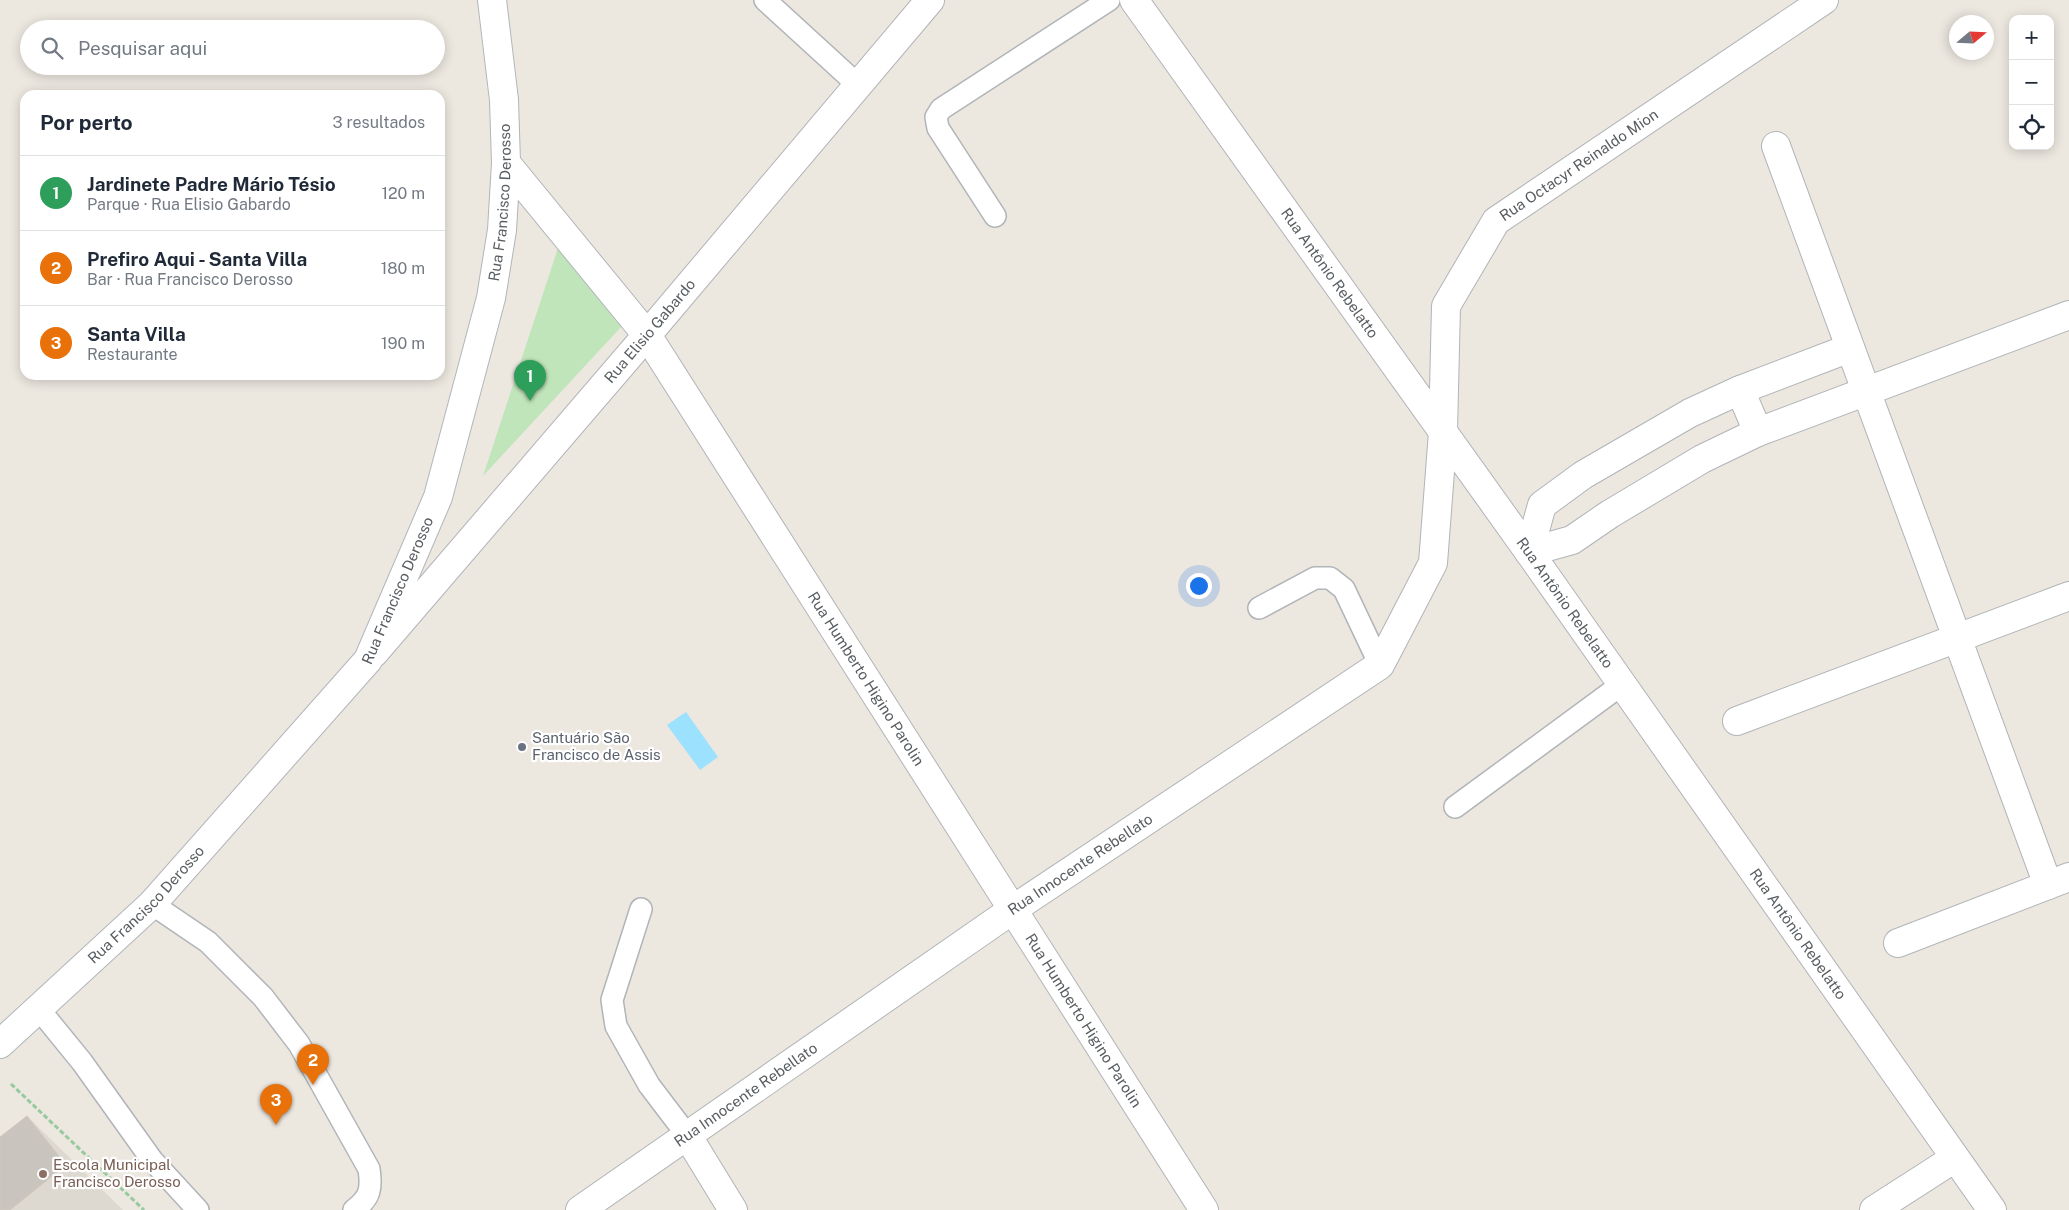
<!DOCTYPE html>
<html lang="pt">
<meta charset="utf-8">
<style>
body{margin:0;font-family:"Public Sans",sans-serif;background:#f6f6f7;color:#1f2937}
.controls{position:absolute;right:15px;top:15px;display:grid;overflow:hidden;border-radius:10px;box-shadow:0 2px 12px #0003}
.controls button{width:45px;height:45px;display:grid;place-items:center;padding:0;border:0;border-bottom:1px solid #e0e1e3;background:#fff;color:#1f2937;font:25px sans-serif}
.compass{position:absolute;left:1949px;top:15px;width:45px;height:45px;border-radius:50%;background:#fff;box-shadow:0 2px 12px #0003;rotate:71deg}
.you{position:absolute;left:1198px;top:585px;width:18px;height:18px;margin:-12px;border:4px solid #fff;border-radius:50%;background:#1a73e8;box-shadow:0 0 0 8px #1a73e833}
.badge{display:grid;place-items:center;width:32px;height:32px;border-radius:50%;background:#db2777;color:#fff;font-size:16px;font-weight:700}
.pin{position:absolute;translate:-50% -41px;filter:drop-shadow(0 1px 2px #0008)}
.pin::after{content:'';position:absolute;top:26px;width:18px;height:15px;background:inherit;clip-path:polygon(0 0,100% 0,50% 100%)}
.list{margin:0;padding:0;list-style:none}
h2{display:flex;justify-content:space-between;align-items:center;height:65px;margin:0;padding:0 20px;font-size:21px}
h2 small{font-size:16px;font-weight:400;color:#747a83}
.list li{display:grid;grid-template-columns:32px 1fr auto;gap:15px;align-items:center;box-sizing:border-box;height:75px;padding:0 20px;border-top:1px solid #e0e1e3}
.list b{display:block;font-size:19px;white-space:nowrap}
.list p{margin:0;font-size:16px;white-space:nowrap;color:#747a83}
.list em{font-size:16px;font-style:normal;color:#747a83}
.icon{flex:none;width:28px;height:28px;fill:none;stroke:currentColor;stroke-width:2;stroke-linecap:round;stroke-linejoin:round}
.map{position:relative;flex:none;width:2069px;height:1210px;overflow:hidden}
.search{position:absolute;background:#fff;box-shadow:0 2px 12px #0003;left:20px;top:20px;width:425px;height:55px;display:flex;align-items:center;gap:12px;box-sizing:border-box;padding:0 18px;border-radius:28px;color:#747a83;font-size:19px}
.panel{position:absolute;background:#fff;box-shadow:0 2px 12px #0003;left:20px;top:90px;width:425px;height:290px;border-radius:15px}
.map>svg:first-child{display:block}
.education{fill:#ded9d0}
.green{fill:#c1e5bb}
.water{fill:#9ce2ff}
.building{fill:#cac4be;stroke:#d0c8be}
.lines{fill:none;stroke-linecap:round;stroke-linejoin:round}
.service-casing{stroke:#b1b4b8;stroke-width:24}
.minor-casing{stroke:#b1b4b8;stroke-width:30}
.tertiary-casing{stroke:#b1b4b8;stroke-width:30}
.secondary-casing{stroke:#b1b6bb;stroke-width:30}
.path{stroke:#97ca9e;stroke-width:3;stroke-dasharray:5 2.5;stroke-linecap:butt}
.service{stroke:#fff;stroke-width:21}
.minor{stroke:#fff;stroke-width:28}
.tertiary{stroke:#fff;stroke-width:28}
.secondary{stroke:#fff;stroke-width:28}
.worship-dot{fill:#6b7280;stroke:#fff;stroke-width:2}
.education-dot{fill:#8d6e63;stroke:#fff;stroke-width:2}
.labels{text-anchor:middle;stroke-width:4.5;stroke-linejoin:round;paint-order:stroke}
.street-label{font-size:15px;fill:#585d61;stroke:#fff}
.worship-label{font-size:15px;fill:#5b616d;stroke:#fff;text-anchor:start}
.education-label{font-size:15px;fill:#785e54;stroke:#fff;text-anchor:start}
</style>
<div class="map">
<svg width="2069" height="1210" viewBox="0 0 2069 1210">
<rect width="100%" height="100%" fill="#ece7df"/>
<path class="education" d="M 27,1116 L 123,1210 L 0,1210 L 0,1137 Z"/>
<path class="green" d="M 560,242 L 622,326 L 483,476 Z"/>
<path class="water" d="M 686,712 L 718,757 L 700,770 L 667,725 Z"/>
<path class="building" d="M 27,1116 L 66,1165 L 10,1210 L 0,1210 L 0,1137 Z"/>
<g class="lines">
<g class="service-casing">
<path id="service" d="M 765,0 L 858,85
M 995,216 L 938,128 L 936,117 L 941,109 L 1109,0
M 1259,608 L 1315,578 L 1330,578 L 1344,589 L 1380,665
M 1455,807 L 1621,685
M 152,904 L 208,942 L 263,997 L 299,1044 L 369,1169 C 372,1189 370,1198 354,1210
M 641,909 L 612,1000 L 616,1026 L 649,1085 L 687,1135
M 38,1008 L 82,1062 L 152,1160 L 198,1210"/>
</g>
<g class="minor-casing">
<g id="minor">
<path d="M 1776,146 L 2048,885"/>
<path id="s1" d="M 506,163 L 647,335 L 1204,1210"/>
<path d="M 1740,390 L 1758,432"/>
<path d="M 1529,552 L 1572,540 L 1610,514 L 1702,459 L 1758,432 L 2069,315"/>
<path d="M 1529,552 L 1542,505 L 1583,475 L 1690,413 L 1740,390 L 1850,348"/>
<path d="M 1737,721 L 2069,596"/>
<path d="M 1898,943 L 2069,877"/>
<path d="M 687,1135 L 733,1210"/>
<path id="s2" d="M 580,1210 L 1012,910 L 1380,665 L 1433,563 L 1443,432 L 1446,306 L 1496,221 L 1824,0"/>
<path d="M 1874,1210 L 1955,1158"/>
</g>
</g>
<g class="tertiary-casing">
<g id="tertiary">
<path id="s3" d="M 1134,0 L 1529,552 L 1992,1210"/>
<path id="s4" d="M 374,653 L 647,335 L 930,0"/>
</g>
</g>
<g class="secondary-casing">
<g id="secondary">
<path id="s5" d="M 0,1044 L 152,904 L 368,660 L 438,497 L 491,298 L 502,230 L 506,163 L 504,100 L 492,0"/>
</g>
</g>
<path class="path" d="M 11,1084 L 144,1210"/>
<use href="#service" class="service"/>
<use href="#minor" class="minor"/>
<use href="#tertiary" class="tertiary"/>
<use href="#secondary" class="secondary"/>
</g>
<circle class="worship-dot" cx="522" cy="747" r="5"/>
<circle class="education-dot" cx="43" cy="1174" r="5"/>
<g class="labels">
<g class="street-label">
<text dy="5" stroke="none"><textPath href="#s2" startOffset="1539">Rua Octacyr Reinaldo Mion</textPath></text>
<text dy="5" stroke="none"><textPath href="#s5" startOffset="1012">Rua Francisco Derosso</textPath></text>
<text dy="5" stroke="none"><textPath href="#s3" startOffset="336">Rua Antônio Rebelatto</textPath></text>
<text dy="5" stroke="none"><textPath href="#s4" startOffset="424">Rua Elisio Gabardo</textPath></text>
<text dy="5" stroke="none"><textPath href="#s5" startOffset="608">Rua Francisco Derosso</textPath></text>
<text dy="5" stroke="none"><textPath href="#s3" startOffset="741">Rua Antônio Rebelatto</textPath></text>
<text dy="5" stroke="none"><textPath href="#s1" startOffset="630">Rua Humberto Higino Parolin</textPath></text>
<text dy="5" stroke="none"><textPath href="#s2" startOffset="608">Rua Innocente Rebellato</textPath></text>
<text dy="5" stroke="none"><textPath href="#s5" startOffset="202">Rua Francisco Derosso</textPath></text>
<text dy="5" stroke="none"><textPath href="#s3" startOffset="1146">Rua Antônio Rebelatto</textPath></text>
<text dy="5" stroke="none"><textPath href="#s1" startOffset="1035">Rua Humberto Higino Parolin</textPath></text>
<text dy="5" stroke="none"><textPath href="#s2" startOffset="202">Rua Innocente Rebellato</textPath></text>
</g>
<g class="worship-label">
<text x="532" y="743">Santuário São<tspan x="532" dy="17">Francisco de Assis</tspan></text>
</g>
<g class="education-label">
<text x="53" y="1170">Escola Municipal<tspan x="53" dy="17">Francisco Derosso</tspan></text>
</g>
</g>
</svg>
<div class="controls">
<button>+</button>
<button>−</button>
<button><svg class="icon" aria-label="locate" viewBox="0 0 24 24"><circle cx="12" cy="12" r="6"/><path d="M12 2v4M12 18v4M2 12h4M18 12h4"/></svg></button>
</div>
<svg class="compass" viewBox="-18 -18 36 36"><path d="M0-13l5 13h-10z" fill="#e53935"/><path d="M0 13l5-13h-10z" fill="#747a83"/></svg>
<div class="you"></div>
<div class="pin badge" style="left:530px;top:401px;background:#2e9e5b">1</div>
<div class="pin badge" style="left:313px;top:1085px;background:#e8710a">2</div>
<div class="pin badge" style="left:276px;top:1125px;background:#e8710a">3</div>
<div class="search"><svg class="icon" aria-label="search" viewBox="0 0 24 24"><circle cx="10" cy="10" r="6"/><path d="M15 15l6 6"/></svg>Pesquisar aqui</div>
<section class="panel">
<h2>Por perto<small>3 resultados</small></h2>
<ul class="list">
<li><span class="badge" style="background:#2e9e5b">1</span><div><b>Jardinete Padre Mário Tésio</b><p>Parque · Rua Elisio Gabardo</p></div><em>120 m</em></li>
<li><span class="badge" style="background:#e8710a">2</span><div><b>Prefiro Aqui - Santa Villa</b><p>Bar · Rua Francisco Derosso</p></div><em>180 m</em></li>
<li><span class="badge" style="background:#e8710a">3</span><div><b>Santa Villa</b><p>Restaurante</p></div><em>190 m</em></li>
</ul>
</section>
</div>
